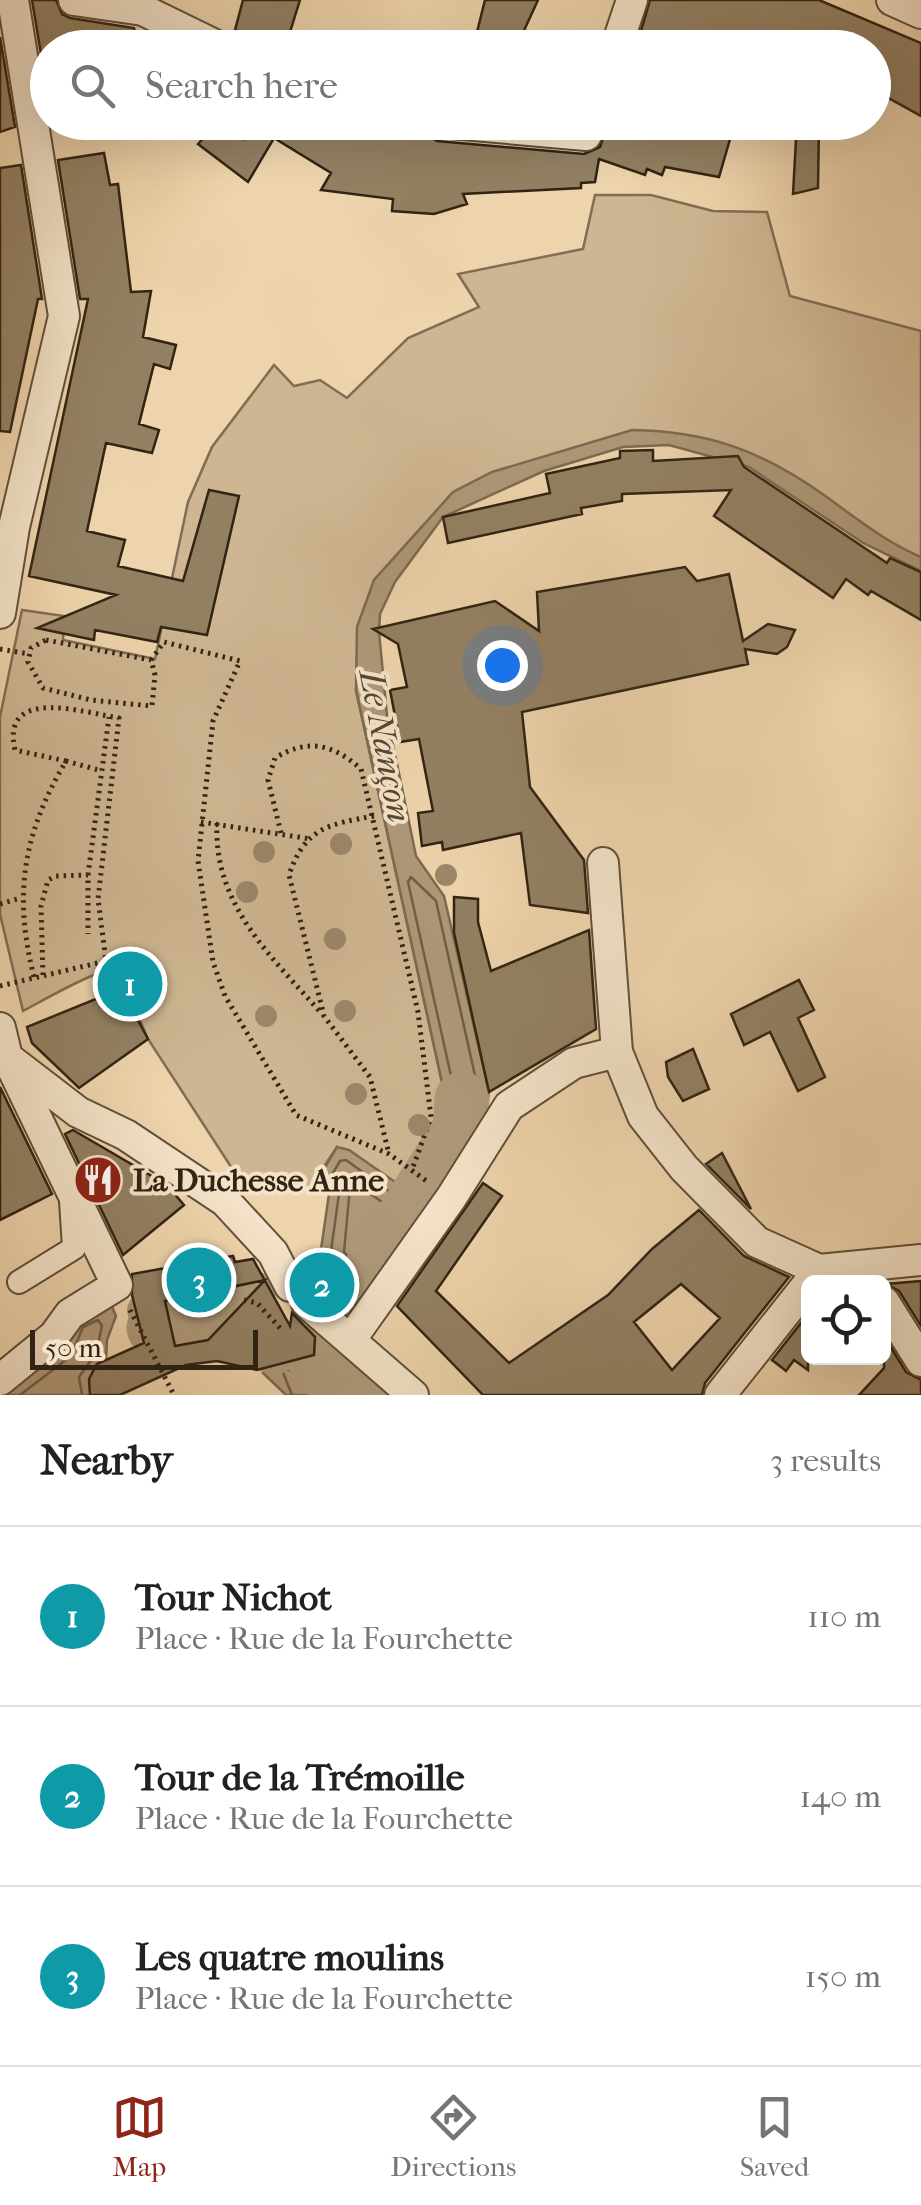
<!DOCTYPE html>
<meta charset="utf-8">
<style>
body{margin:0;font-family:"IM FELL French Canon",serif;background:#f2f2f2;color:#202124}
.controls{position:absolute;right:30px;bottom:30px;display:grid;overflow:hidden;border-radius:15px;box-shadow:0 10px 40px #0002}
.controls button{width:90px;height:90px;display:grid;place-items:center;padding:0;border:0;border-bottom:2px solid #e0e0e0;background:#fff;color:#202124;font:50px sans-serif}
.scale{position:absolute;left:30px;bottom:25px;width:228px;box-sizing:border-box;padding-left:10px;border:5px solid #312414;border-top:0;font-size:28px;line-height:35px;white-space:nowrap;color:#312414;-webkit-text-stroke:8px #f4e3c9;paint-order:stroke}
.you{position:absolute;left:502px;top:665px;width:35px;height:35px;margin:-25px;border:8px solid #fff;border-radius:50%;background:#1a73e8;box-shadow:0 0 0 15px #1a73e833}
.badge{display:grid;place-items:center;width:65px;height:65px;border-radius:50%;background:#8f2418;color:#fff;font-size:32px;font-weight:700}
.pin{position:absolute;translate:-50% -50%;border:5px solid #fff;box-shadow:0 2px 10px #0006}
.list{margin:0;padding:0;list-style:none}
h2{display:flex;justify-content:space-between;align-items:center;height:130px;margin:0;padding:0 40px;font-size:42px}
h2 small{font-size:32px;font-weight:400;color:#757577}
.list li{display:grid;grid-template-columns:65px 1fr auto;gap:30px;align-items:center;box-sizing:border-box;height:180px;padding:0 40px;border-top:2px solid #e0e0e0}
.list b{display:block;font-size:38px;white-space:nowrap}
.list p{margin:0;font-size:32px;white-space:nowrap;color:#757577}
.list em{font-size:32px;font-style:normal;color:#757577}
.icon{flex:none;width:55px;height:55px;fill:none;stroke:currentColor;stroke-width:2;stroke-linecap:round;stroke-linejoin:round}
.map{position:relative;flex:none;width:921px;height:1395px;overflow:hidden}
.search{position:absolute;background:#fff;box-shadow:0 10px 40px #0002;left:30px;right:30px;top:30px;height:110px;display:flex;align-items:center;gap:25px;box-sizing:border-box;padding:0 35px;border-radius:55px;color:#757577;font-size:38px}
.sheet{height:670px;background:#fff}
nav{display:flex;justify-content:space-around;align-items:center;box-sizing:border-box;height:140px;border-top:2px solid #e0e0e0;background:#fff;font-size:28px;color:#757577}
nav a{display:grid;justify-items:center;gap:5px}
nav .on{color:#8f2418}
.map>svg:first-child{display:block}
.green{fill:#ceb692;stroke:#806d53;stroke-width:2.5}
.water{fill:#ae9878;stroke:#7c6a50;stroke-width:2.5}
.lines{fill:none;stroke-linecap:round;stroke-linejoin:round}
.shore{stroke:#705e46;stroke-width:2.5}
.canal{stroke:#ae9878;stroke-width:32}
.river{stroke:#ae9878;stroke-width:55}
.building{fill:#938063;stroke:#312414;stroke-width:2.5;fill-rule:evenodd}
.pedestrian-casing{stroke:#60503a;stroke-width:26}
.minor-casing{stroke:#60503a;stroke-width:34}
.path{stroke:#312414;stroke-width:5;stroke-dasharray:2.5 5;stroke-linecap:butt}
.pedestrian{stroke:#f4e3c9;stroke-width:22}
.minor{stroke:#f4e3c9;stroke-width:30}
.tree{fill:#9c876a}
.labels{text-anchor:middle;stroke-width:8;stroke-linejoin:round;paint-order:stroke}
.poi-label{font-size:32px;font-weight:bold;fill:#312414;stroke:#f4e3c9;text-anchor:start}
.water-label{font-size:35px;font-style:italic;fill:#564732;stroke:#f4e3c9}
</style>
<div class="map">
<svg width="921" height="1395" viewBox="0 0 921 1395">
<rect width="100%" height="100%" fill="#eed4ac"/>
<filter id="stains"><feTurbulence type="fractalNoise" baseFrequency=".002" numOctaves="4"/><feColorMatrix values="0 0 0 0 .2 0 0 0 0 .09 0 0 0 0 .02 0 0 0 .5 -.17"/></filter>
<radialGradient id="worn" r=".72"><stop offset=".6" stop-color="#630" stop-opacity="0"/><stop offset="1" stop-color="#630" stop-opacity=".3"/></radialGradient>
<path class="green" d="M 595,195 L 651,195 L 713,211 L 767,212 L 790,296 L 921,331 L 921,564 L 723,447 L 691,440 L 600,443 L 463,490 L 376,587 L 356,690 L 449,1115 L 419,1198 L 337,1147 L 309,1189 L 273,1179 L 248,1193 L 148,1039 L 130,997 L 138,994 L 145,980 L 139,966 C 114,958 48,998 23,1011 L 0,914 L 0,717 L 22,610 L 64,616 L 63,640 L 155,659 L 188,502 L 212,447 L 274,365 L 294,386 L 320,380 L 347,398 L 408,338 L 479,307 L 458,274 L 583,249 Z
M 235,1299 L 237,1311 L 211,1339 L 168,1347 L 154,1313 Z"/>
<path class="water" d="M 632,430 C 708,431 762,451 824,495 C 856,518 884,541 921,557 L 921,571 L 863,543 L 749,467 L 669,445 L 623,447 L 544,471 L 443,517 L 395,582 L 380,614 L 379,632 L 387,715 L 416,856 L 444,896 L 489,1092 L 483,1125 L 454,1174 L 433,1162 L 449,1114 L 356,690 L 357,627 L 374,580 L 453,492 L 492,472 Z
M 337,1147 L 349,1150 L 431,1207 L 353,1323 L 326,1307 L 338,1286 L 331,1272 L 318,1270 L 329,1194 L 317,1181 Z
M 109,1300 L 116,1316 L 107,1340 L 106,1360 L 97,1364 L 89,1379 L 95,1395 L 3,1395 L 64,1349 L 75,1320 Z
M 324,1341 L 391,1395 L 286,1395 L 263,1373 L 285,1354 L 297,1360 L 310,1358 Z"/>
<g class="lines">
<path class="shore" d="M 411,877 L 436,901 L 478,1089 L 473,1122 L 462,1138 L 456,1134 L 459,1112 L 408,882 Z
M 346,1160 L 416,1211 L 349,1308 L 343,1302 C 352,1281 344,1273 330,1258 L 339,1194 L 330,1178 L 340,1161 Z
M 356,1183 L 398,1214 L 360,1269 L 344,1252 L 350,1187 Z
M 20,1395 L 71,1356 L 83,1327 L 98,1320 L 102,1326 L 96,1353 L 79,1377 L 82,1395
M 292,1395 L 282,1370 L 309,1370 L 327,1357 L 376,1395"/>
<path class="canal" d="M 143,1310 L 261,1289"/>
<path class="river" d="M 154,1328 C 207,1319 235,1302 274,1347
M 364,1395 L 317,1368 L 340,1318 L 460,1129 L 462,1099"/>
</g>
<path class="building" d="M 32,0 L 56,0 L 62,14 L 70,18 L 134,28 L 140,48 L 48,48 L 48,96 Z
M 243,0 L 300,0 L 285,48 L 250,48 L 253,36 L 235,30 Z
M 485,0 L 538,0 L 516,48 L 473,48 Z
M 650,0 L 819,0 L 921,43 L 921,116 L 874,90 L 874,48 L 636,48 Z
M 0,37 L 15,127 L 0,132 Z
M 218,122 L 243,139 L 248,122 L 365,122 L 423,132 L 437,141 L 584,154 L 600,147 L 608,122 L 735,122 L 719,177 L 665,167 L 662,175 L 647,169 L 645,175 L 599,159 L 595,182 L 581,183 L 581,188 L 463,194 L 467,204 L 434,214 L 392,211 L 393,199 L 321,190 L 331,173 L 274,138 L 248,182 L 198,144 Z
M 797,122 L 819,122 L 818,188 L 793,194 Z
M 104,153 L 110,185 L 118,184 L 131,292 L 151,291 L 143,337 L 176,345 L 170,369 L 154,364 L 139,424 L 159,430 L 152,453 L 106,443 L 87,531 L 125,540 L 118,566 L 183,581 L 209,490 L 239,496 L 207,635 L 161,627 L 157,642 L 95,630 L 94,640 L 37,628 L 116,595 L 29,576 L 88,299 L 80,299 L 58,160 Z
M 21,165 L 42,299 L 38,299 L 10,432 L 0,431 L 0,168 Z
M 653,450 L 653,461 L 738,456 L 744,467 L 887,563 L 890,558 L 921,572 L 921,620 L 871,591 L 868,595 L 846,579 L 833,598 L 714,516 L 731,490 L 622,494 L 622,501 L 581,508 L 582,514 L 448,543 L 443,517 L 550,493 L 546,474 L 620,458 L 620,451 Z
M 685,567 L 697,581 L 729,574 L 743,641 L 768,624 L 795,630 L 787,647 L 777,654 L 745,649 L 748,664 L 522,712 L 530,787 L 584,860 L 588,913 L 530,905 L 521,833 L 443,850 L 442,842 L 422,846 L 418,813 L 433,811 L 419,739 L 400,742 L 390,690 L 407,687 L 398,644 L 373,629 L 495,601 L 539,631 L 537,592 Z
M 454,897 L 478,899 L 478,922 L 491,971 L 589,930 L 596,1029 L 489,1092 L 454,933 Z
M 126,963 L 139,966 L 143,973 L 140,1003 L 132,1009 L 148,1039 L 79,1088 L 32,1043 L 27,1027 L 118,990 L 109,969 Z
M 799,980 L 814,1010 L 798,1018 L 825,1077 L 798,1091 L 770,1032 L 744,1045 L 731,1014 Z
M 693,1049 L 709,1089 L 683,1101 L 668,1077 L 666,1062 Z
M 0,1087 L 52,1194 L 0,1220 Z
M 73,1130 L 167,1185 L 184,1205 L 123,1255 L 65,1134 Z
M 722,1153 L 751,1209 L 706,1164 Z
M 483,1183 L 502,1196 L 436,1291 L 509,1363 L 608,1295 L 652,1249 L 699,1210 L 744,1256 L 789,1277 L 705,1383 L 702,1395 L 483,1395 L 397,1306 ZM 681,1284 L 720,1318 L 672,1370 L 634,1322 Z
M 233,1256 L 235,1262 L 253,1259 L 290,1326 L 292,1313 L 315,1337 L 314,1355 L 257,1370 L 217,1361 L 186,1365 L 120,1395 L 90,1395 L 89,1379 L 97,1364 L 144,1343 L 132,1295 L 132,1274 ZM 265,1280 L 208,1340 L 175,1346 L 165,1301 Z
M 305,1260 L 334,1275 L 338,1286 L 333,1296 L 308,1285 L 301,1265 Z
M 921,1281 L 921,1326 L 899,1291 L 886,1284 Z
M 808,1314 L 808,1370 L 794,1360 L 786,1371 L 772,1360 Z
M 884,1336 L 906,1372 L 921,1380 L 921,1395 L 859,1395 L 884,1368 Z"/>
<g class="lines">
<g class="pedestrian-casing">
<path id="pedestrian" d="M 19,1282 L 74,1248 L 71,1201"/>
</g>
<g class="minor-casing">
<path id="minor" d="M 74,0 L 143,10 L 221,48
M 892,0 L 921,13
M 616,48 L 632,0
M 439,122 L 586,135 L 590,122
M 0,613 L 14,527 L 64,316 L 13,0
M 603,863 L 617,1052 L 643,1116 L 684,1168 L 757,1242 L 819,1270
M 0,1028 L 7,1057 L 117,1285 L 70,1314 L 54,1336 L 0,1380
M 9,1059 L 78,1112 L 126,1135 L 225,1201 L 273,1253 L 290,1286
M 819,1270 L 921,1260
M 884,1302 L 921,1361
M 307,1303 L 413,1395
M 351,1339 L 451,1198 L 509,1106 L 574,1063 L 617,1052
M 720,1395 L 808,1284"/>
</g>
<path class="path" d="M 46,640 L 151,660 L 155,675 L 152,706 L 91,700 L 43,688 L 28,662 L 31,648 Z
M 0,649 L 29,654
M 151,660 L 164,642 L 240,661 L 213,721 L 198,861 L 213,962 L 225,996 L 296,1115 L 389,1154 L 428,1182
M 374,816 C 330,824 305,827 289,875 L 324,1016 L 370,1077 L 389,1154
M 201,822 L 311,839
M 217,823 C 213,905 272,957 322,1014
M 281,833 L 268,780 L 275,758 C 308,738 333,744 361,769 L 418,1012 L 431,1117 L 412,1170
M 88,875 L 109,717
M 0,904 L 21,898
M 43,975 L 41,906 L 48,880 L 56,876 L 88,875 L 88,934
M 34,977 C 13,894 23,834 66,761 L 102,771
M 0,986 L 106,961 L 98,899 L 119,718 C 86,713 0,685 15,750 L 66,761
M 244,1300 L 257,1303 L 280,1328
M 130,1310 L 174,1395"/>
<use href="#pedestrian" class="pedestrian"/>
<use href="#minor" class="minor"/>
</g>
<g class="tree">
<circle cx="341" cy="844" r="11"/>
<circle cx="264" cy="852" r="11"/>
<circle cx="446" cy="875" r="11"/>
<circle cx="247" cy="892" r="11"/>
<circle cx="335" cy="939" r="11"/>
<circle cx="345" cy="1011" r="11"/>
<circle cx="266" cy="1016" r="11"/>
<circle cx="356" cy="1094" r="11"/>
<circle cx="419" cy="1125" r="11"/>
</g>
<defs>
<g id="restaurant-disc" transform="scale(2.5)"><circle r="9.5" fill="#8f2418" stroke="#f4e3c9"/><path d="M-5-6h1v4h1v-4h1v4h1v-4h1v5L-1.5 .5V6h-2V.5L-5-1ZM5-6V6H3V1.5H1.5Q1.5-4 5-6Z" fill="#fff"/></g>
</defs>
<g fill-rule="evenodd">
<use href="#restaurant-disc" x="98" y="1180"/>
</g>
<g class="labels">
<g class="poi-label">
<text x="133" y="1191">La Duchesse Anne</text>
</g>
<g class="water-label">
<text transform="translate(386 746) rotate(79)" y="12">Le Nançon</text>
</g>
</g>
<rect width="100%" height="100%" filter="url(#stains)"/>
<rect width="100%" height="100%" fill="url(#worn)"/>
</svg>
<div class="controls">
<button><svg class="icon" aria-label="locate" viewBox="0 0 24 24"><circle cx="12" cy="12" r="6"/><path d="M12 2v4M12 18v4M2 12h4M18 12h4"/></svg></button>
</div>
<div class="scale">50 m</div>
<div class="you"></div>
<div class="pin badge" style="left:130px;top:984px;background:#0f9aa8">1</div>
<div class="pin badge" style="left:322px;top:1285px;background:#0f9aa8">2</div>
<div class="pin badge" style="left:199px;top:1280px;background:#0f9aa8">3</div>
<div class="search"><svg class="icon" aria-label="search" viewBox="0 0 24 24"><circle cx="10" cy="10" r="6"/><path d="M15 15l6 6"/></svg>Search here</div>
</div>
<section class="sheet">
<h2>Nearby<small>3 results</small></h2>
<ul class="list">
<li><span class="badge" style="background:#0f9aa8">1</span><div><b>Tour Nichot</b><p>Place · Rue de la Fourchette</p></div><em>110 m</em></li>
<li><span class="badge" style="background:#0f9aa8">2</span><div><b>Tour de la Trémoille</b><p>Place · Rue de la Fourchette</p></div><em>140 m</em></li>
<li><span class="badge" style="background:#0f9aa8">3</span><div><b>Les quatre moulins</b><p>Place · Rue de la Fourchette</p></div><em>150 m</em></li>
</ul>
</section>
<nav>
<a class="on"><svg class="icon" aria-label="map" viewBox="0 0 24 24"><path d="M3 6l6-2 6 2 6-2v14l-6 2-6-2-6 2zM9 4v14M15 6v14"/></svg>Map</a>
<a><svg class="icon" aria-label="directions" viewBox="0 0 24 24"><path d="M12 3l9 9-9 9-9-9zM9 14v-3h6M13 9l2 2-2 2"/></svg>Directions</a>
<a><svg class="icon" aria-label="saved" viewBox="0 0 24 24"><path d="M7 4h10v16l-5-4-5 4z"/></svg>Saved</a>
</nav>
